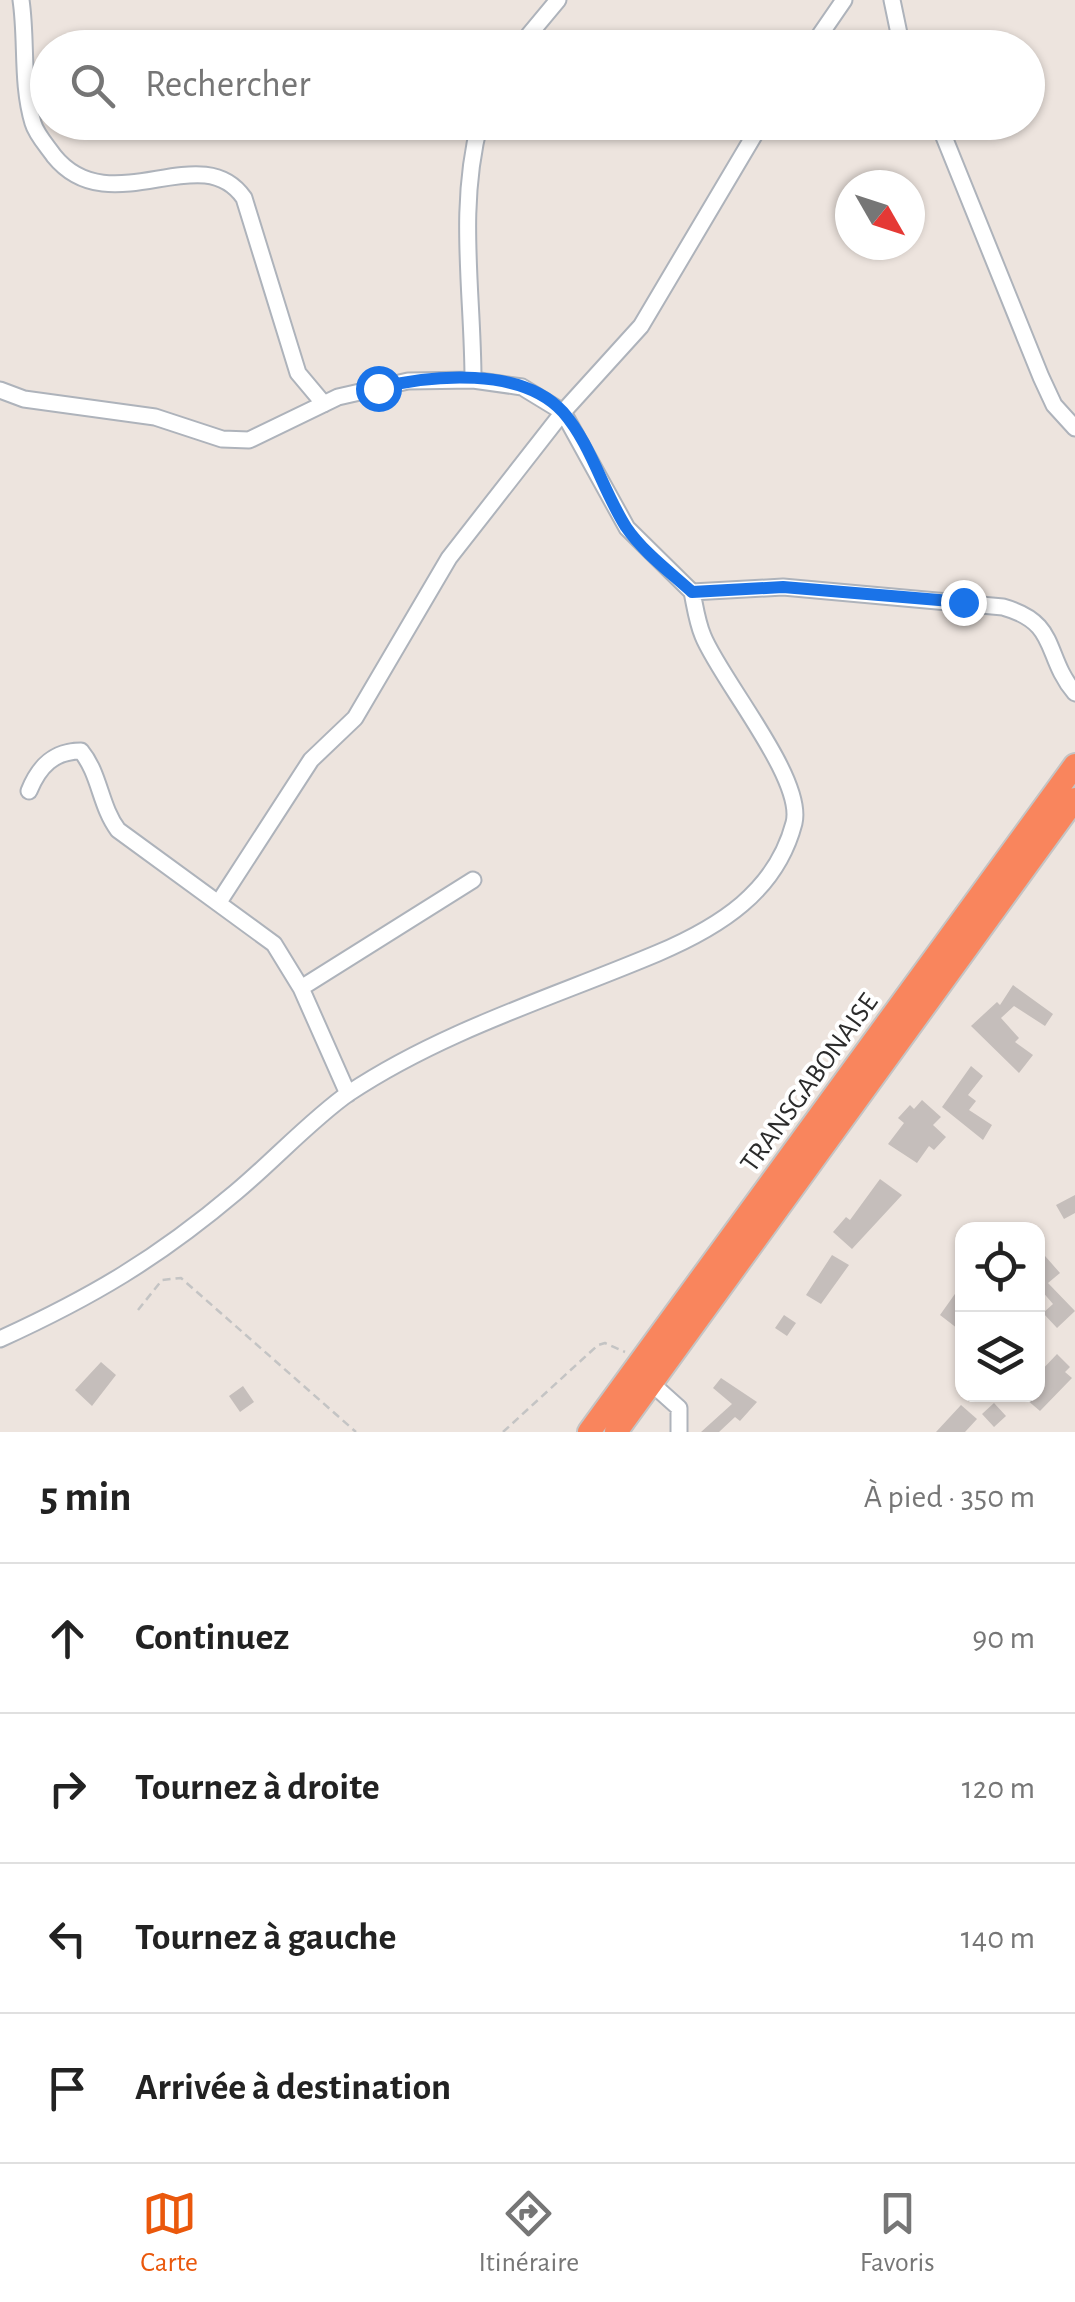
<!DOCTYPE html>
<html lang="fr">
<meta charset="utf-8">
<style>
body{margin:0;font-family:"Alegreya Sans",sans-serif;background:#f6f6f6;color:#222}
.controls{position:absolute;right:30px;bottom:30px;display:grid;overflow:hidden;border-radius:20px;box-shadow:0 2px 8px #0004}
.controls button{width:90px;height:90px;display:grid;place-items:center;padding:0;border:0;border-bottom:2px solid #e0e0e0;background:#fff;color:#222;font:50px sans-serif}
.compass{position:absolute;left:835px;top:170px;width:90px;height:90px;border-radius:50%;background:#fff;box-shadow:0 2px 8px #0004;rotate:129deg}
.stop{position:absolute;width:30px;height:30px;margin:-22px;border:8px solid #1a73e8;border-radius:50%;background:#fff}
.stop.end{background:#1a73e8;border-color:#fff;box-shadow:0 2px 10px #0008}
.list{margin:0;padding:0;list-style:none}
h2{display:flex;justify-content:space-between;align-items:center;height:130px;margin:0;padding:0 40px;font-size:42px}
h2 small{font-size:32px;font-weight:400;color:#767676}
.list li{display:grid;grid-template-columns:65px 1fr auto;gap:30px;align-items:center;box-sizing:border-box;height:150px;padding:0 40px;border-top:2px solid #e0e0e0}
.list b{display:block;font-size:38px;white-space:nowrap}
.list em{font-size:32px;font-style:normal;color:#767676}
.icon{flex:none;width:55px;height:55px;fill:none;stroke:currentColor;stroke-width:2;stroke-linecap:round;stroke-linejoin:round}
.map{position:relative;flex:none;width:1075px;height:1432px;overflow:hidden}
.search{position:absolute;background:#fff;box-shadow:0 2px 8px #0004;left:30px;right:30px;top:30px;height:110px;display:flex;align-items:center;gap:25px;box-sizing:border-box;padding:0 35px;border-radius:55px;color:#767676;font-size:38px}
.sheet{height:730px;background:#fff}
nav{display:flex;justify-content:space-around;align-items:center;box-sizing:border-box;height:140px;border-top:2px solid #e0e0e0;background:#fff;font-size:28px;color:#767676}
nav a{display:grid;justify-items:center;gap:5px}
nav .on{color:#ea580c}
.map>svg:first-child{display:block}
.building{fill:#c5bebb}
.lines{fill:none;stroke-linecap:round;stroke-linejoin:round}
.minor-casing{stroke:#aeb3bb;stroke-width:19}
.highway-casing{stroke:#c4c4c4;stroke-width:26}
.path{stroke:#c4c4c4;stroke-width:2.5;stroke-dasharray:8 5;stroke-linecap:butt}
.minor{stroke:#fff;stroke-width:15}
.highway{stroke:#f9855d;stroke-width:22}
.route{stroke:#1a73e8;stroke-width:12}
.labels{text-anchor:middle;stroke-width:8;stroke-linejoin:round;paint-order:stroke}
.street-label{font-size:28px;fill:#2b2b2b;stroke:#fff}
</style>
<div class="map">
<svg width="1075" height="1432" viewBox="0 0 1075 1432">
<rect width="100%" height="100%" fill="#ede4de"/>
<path class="building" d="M 1013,985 L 1053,1014 L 1045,1026 L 1014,1006 L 1001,1018 L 1019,1038 L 1015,1042 L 1033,1055 L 1019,1073 L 971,1026 L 997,1002 L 1000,1005 Z
M 971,1066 L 983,1076 L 968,1095 L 976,1101 L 969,1110 L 992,1125 L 983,1140 L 942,1107 Z
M 922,1100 L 941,1117 L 933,1125 L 946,1137 L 934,1150 L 929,1146 L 917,1163 L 888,1144 L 904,1123 L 898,1118 L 910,1105 L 914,1109 Z
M 880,1179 L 902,1195 L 852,1249 L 833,1232 L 846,1217 L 850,1220 Z
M 1075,1195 L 1075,1213 L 1064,1219 L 1056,1205 Z
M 1038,1248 L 1060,1273 L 1048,1283 L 1075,1311 L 1057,1328 L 1043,1313 L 1053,1304 L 1041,1290 L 1038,1293 Z
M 832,1255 L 849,1265 L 821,1304 L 806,1295 Z
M 962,1284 L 962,1332 L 940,1315 Z
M 784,1315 L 796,1323 L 787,1336 L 775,1328 Z
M 1057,1354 L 1070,1367 L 1065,1372 L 1072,1378 L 1040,1411 L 1020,1394 L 1038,1394 L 1038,1374 Z
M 101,1362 L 116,1375 L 92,1406 L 75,1390 Z
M 721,1378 L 757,1402 L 740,1421 L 735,1417 L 719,1432 L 701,1432 L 732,1404 L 713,1388 Z
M 243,1386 L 254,1402 L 240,1412 L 229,1396 Z
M 994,1403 L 1006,1416 L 994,1427 L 982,1414 Z
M 961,1405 L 977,1419 L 965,1432 L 936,1432 Z"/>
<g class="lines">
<g class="minor-casing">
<path id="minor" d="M 21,0 C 27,41 21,83 33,123 C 36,134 47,146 54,156 C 110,225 201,136 244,198 L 298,373 L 324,404
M 892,0 L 902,48
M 518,48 L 558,0
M 811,48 L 844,0
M 938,122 L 1041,377 L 1054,405 L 1075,428
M 473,380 C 473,293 457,209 480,122
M 0,390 L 24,399 L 155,417 L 222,439 L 249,440 L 338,397 L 408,381 L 473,380 L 522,387 L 563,412 L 627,528 L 692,592 L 783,587 L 1003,607 C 1060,623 1043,655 1075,693
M 29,791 C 39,766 54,751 81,751 C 100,774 100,806 118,830 L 274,944 L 301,988 L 348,1094
M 219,902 L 311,760 L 355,718 L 449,558 L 563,412 L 641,326 L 762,122
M 301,988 L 473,880
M 0,1339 C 92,1297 158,1258 236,1192 C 271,1163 314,1117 349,1093 C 444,1030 554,997 658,953 C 719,927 776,892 794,823 C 805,779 720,679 703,636 C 697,622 695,606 692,592
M 650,1382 L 679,1408 L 679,1432"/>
</g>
<g class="highway-casing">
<path id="highway" d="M 589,1432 L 1075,765
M 616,1432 L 1075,799"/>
</g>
<path class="path" d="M 138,1310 L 162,1280 L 181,1278 L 356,1432
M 503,1432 L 598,1345 L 605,1343 L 625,1352"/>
<use href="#minor" class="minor"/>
<use href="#highway" class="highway"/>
</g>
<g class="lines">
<path class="route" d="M 378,388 C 431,375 521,366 563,412 C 591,444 603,491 626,527 C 643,552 670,572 692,592 L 783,587 L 963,602"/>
</g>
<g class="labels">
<g class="street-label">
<text transform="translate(808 1082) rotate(-54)" y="10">TRANSGABONAISE</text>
</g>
</g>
</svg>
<div class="controls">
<button><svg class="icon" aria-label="locate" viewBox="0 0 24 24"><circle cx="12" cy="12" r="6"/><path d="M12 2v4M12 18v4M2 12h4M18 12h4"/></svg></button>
<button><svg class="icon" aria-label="layers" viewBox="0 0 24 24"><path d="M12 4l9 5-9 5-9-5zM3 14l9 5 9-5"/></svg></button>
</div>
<svg class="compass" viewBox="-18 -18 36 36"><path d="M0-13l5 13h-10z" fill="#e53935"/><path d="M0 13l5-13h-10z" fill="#767676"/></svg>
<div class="stop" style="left:378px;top:388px"></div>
<div class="stop end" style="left:963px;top:602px"></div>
<div class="search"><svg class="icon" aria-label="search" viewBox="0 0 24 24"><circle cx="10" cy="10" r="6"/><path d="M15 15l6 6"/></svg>Rechercher</div>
</div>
<section class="sheet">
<h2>5 min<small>À pied · 350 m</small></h2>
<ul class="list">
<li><svg class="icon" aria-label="ahead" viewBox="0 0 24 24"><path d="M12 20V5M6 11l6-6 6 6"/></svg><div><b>Continuez</b></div><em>90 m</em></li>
<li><svg class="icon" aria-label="right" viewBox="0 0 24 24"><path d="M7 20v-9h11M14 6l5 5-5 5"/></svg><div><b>Tournez à droite</b></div><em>120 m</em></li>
<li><svg class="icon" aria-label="left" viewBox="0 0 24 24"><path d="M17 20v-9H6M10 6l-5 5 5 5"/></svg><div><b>Tournez à gauche</b></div><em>140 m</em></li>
<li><svg class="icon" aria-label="arrive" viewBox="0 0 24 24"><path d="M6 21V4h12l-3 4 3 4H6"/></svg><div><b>Arrivée à destination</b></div></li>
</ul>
</section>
<nav>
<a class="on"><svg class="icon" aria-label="map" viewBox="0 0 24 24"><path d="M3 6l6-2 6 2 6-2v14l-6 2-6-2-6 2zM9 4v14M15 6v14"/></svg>Carte</a>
<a><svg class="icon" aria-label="directions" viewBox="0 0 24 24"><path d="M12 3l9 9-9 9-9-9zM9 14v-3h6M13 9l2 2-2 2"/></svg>Itinéraire</a>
<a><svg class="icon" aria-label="saved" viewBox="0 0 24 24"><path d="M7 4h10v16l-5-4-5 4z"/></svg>Favoris</a>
</nav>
